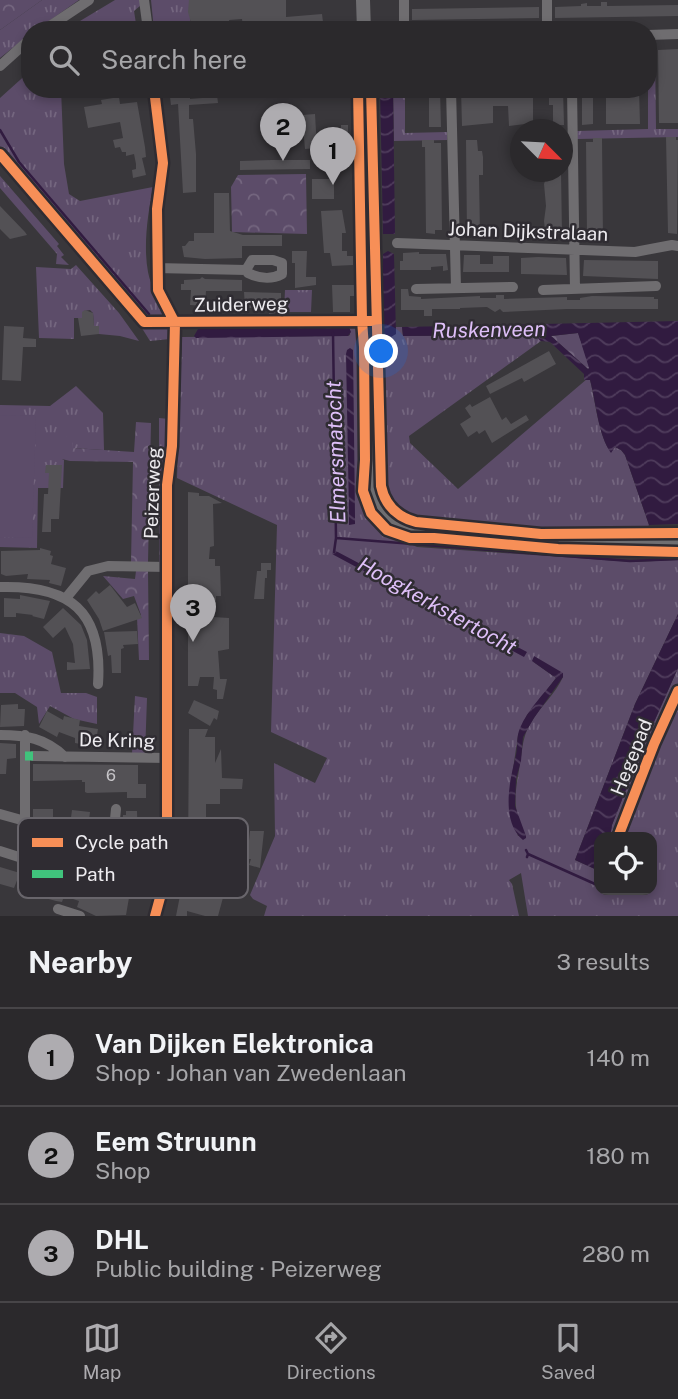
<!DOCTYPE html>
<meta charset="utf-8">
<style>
body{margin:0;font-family:"Public Sans",sans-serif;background:#333134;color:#f1f3f6}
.controls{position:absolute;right:21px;bottom:21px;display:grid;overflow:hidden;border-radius:14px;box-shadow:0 4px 10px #0003}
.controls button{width:63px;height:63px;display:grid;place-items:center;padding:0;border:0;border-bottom:2px solid #474548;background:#2b292c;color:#f1f3f6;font:35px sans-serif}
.compass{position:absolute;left:510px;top:119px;width:63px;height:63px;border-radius:50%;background:#2b292c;box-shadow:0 4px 10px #0003;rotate:114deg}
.you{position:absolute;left:382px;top:352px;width:24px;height:24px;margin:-18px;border:5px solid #fff;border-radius:50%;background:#1a73e8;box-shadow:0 0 0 10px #1a73e833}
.badge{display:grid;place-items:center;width:46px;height:46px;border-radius:50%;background:#aeacb0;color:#111;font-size:23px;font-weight:700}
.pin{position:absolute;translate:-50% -58px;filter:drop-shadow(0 2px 4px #0008)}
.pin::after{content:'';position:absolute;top:37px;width:24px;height:21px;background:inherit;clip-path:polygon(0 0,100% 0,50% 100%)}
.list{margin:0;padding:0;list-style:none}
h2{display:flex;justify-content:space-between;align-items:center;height:91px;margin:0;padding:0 28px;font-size:30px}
h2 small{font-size:23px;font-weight:400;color:#a6a6a9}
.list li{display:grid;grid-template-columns:46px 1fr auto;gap:21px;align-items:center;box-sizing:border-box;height:98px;padding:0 28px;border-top:2px solid #474548}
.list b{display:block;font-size:26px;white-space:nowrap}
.list p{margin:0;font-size:23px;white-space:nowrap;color:#a6a6a9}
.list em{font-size:23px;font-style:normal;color:#a6a6a9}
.icon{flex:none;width:38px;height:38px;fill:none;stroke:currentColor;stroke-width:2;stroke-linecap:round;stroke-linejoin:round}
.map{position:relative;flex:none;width:678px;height:916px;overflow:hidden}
.search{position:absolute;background:#2b292c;box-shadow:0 4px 10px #0003;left:21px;right:21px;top:21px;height:77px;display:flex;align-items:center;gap:18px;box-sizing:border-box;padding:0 24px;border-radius:28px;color:#a6a6a9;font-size:26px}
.sheet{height:385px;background:#2b292c}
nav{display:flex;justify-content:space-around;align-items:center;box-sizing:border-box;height:98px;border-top:2px solid #474548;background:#2b292c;font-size:19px;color:#a6a6a9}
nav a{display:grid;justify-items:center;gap:4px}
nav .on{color:#aeacb0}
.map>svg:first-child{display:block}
.grass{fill:url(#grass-tufts);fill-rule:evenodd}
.forest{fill:url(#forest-crowns)}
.pitch{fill:#5c4c69}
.water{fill:url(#water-waves);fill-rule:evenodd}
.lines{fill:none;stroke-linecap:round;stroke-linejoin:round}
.stream{stroke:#311b40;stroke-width:2.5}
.building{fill:#535155}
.minor{stroke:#6f6d70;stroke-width:10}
.major{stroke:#6f6e71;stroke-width:14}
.quiet{stroke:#40c37c;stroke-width:9;stroke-dasharray:18 9;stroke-linecap:butt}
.cycleway-casing{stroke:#2f2c32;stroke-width:15}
.cycleway{stroke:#f78f57;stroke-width:10}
.labels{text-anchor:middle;stroke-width:5;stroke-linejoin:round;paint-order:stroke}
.number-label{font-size:16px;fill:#c6c4c8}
.street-label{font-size:19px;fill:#edebef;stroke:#2f2c32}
.water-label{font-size:21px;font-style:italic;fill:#debff8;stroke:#2f2c32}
.key{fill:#2f2c32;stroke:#68656b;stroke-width:2}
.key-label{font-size:19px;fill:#edebef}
</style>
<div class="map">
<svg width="678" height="916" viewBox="0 0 678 916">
<defs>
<pattern id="grass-tufts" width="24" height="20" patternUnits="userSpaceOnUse" patternTransform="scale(1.75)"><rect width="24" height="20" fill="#5c4c69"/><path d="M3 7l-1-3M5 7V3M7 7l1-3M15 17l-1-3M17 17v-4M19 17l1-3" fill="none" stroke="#74667f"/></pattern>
<pattern id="forest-crowns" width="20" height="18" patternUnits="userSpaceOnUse" patternTransform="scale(1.75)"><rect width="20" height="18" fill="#5c4c69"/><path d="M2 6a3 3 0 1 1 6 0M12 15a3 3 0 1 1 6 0" fill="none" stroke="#74667f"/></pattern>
<pattern id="water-waves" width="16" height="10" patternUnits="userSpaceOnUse" patternTransform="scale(1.75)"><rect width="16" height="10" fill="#311b40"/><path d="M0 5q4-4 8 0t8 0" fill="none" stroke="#4f3c5c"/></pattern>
</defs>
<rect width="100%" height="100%" fill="#39373b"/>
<path class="grass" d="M 42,0 L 79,0 L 36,30 L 30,30 L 30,34 L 0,58 L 0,30 Z
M 115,0 L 140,0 L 141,5 L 134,11 L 137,30 L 65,30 Z
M 151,0 L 189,0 L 191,30 L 154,30 Z
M 655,49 L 656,129 L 678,129 L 678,137 L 577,139 L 577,131 L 648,129 L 648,50 Z
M 30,71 L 30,89 L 61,89 L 64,164 L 69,194 L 80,201 L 153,187 C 148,213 143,245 148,272 C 151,288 161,303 168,318 L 167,320 L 146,320 L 0,147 L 0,98 Z
M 393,89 L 405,89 L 405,133 L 447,132 L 447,140 L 394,141 Z
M 0,176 L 59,244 L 57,246 L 64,255 L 61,257 L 69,265 L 56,264 L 57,254 L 0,188 Z
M 85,257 L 143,324 L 170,325 L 170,339 L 150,341 L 140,325 L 83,259 Z
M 76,265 L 119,313 L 139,341 L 120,336 L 99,334 L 99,327 L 94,326 L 93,313 L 90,310 L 84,311 L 82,318 L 74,318 L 74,339 L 39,338 L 36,267 L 71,269 Z
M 285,290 L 312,290 L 311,312 L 284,312 Z
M 359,325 L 362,349 L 364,457 L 360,494 L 368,516 L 381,531 L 417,547 L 633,562 L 678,560 L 678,614 L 635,704 L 575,860 L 597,870 L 599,865 L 599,890 L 652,890 L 652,837 L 610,837 L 612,825 L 642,749 L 678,668 L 678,916 L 528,916 L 521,873 L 509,880 L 512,884 L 519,916 L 264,916 L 267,906 L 253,899 L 250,895 L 275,836 L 274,763 L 315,783 L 327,758 L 271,732 L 277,525 L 177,478 L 182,337 L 348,336 L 350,335 L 349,327 ZM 532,661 L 563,677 C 556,693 541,706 532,721 C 524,733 523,743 521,757 C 517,788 509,805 526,836 L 518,836 L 510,813 L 509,796 L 518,735 L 527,715 L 556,678 Z
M 396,327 L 402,327 L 403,336 L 535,335 L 541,341 L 409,436 L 410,443 L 458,489 L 587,379 L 590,380 C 595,399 599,438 611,452 L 615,447 L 621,450 L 625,455 L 649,525 L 644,532 L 552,533 L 417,520 L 399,513 L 385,494 L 382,434 L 384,335 L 396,334 Z
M 76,386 L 103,413 L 104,450 L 73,448 L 62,459 L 64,460 L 63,488 L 38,488 L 37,548 L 0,547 L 0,405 L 50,406 Z
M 159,418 L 169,419 L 163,562 L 159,563 Z
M 0,633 L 24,636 L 52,652 L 61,693 L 86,693 L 97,697 L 97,724 L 74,719 L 50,706 L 39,724 L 37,707 L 15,693 L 0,693 Z
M 135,696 L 147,698 L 145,754 L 132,754 Z"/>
<path class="forest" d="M 0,0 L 42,0 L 0,30 Z
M 306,174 L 307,234 L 232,232 L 231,187 L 238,175 Z
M 578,333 L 590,368 L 588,369 L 551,336 Z
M 136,422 L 151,423 L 148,562 L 131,562 L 133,462 L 70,461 L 62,459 L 56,451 L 56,437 L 72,436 L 73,448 L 134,452 Z
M 136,571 L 148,571 L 149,660 L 139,660 L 137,617 L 141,615 L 134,596 L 123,599 L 103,576 L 135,579 Z"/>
<path class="pitch" d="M 0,415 L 36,416 L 32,538 L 0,537 Z"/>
<path class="water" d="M 380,89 L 393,89 L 395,234 L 383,234 Z
M 388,251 L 394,254 L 396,334 L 391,337 L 383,335 L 383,254 Z
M 678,321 L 678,524 L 649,525 L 625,455 L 621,450 L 615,447 L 611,453 C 598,435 596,402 590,380 L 584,380 L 584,374 L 550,342 L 541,341 L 534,335 L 403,336 L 402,327 ZM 578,333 L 589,368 L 588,369 L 551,336 Z
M 349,327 L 351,332 L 348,336 L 196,338 L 194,336 L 198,329 Z
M 350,348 L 353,350 L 355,515 L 355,524 L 349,525 L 349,515 L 346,354 L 347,350 Z
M 334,550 L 527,652 L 524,657 L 332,554 Z
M 678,614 L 678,668 L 642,749 L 612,825 L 610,837 L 599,837 L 597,870 L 575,860 L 635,704 Z
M 534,656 L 563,673 L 563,677 L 534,718 L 523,737 L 521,761 L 516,779 L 515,806 L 526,836 L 526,838 L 523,840 C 500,821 510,779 516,755 C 518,746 516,737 520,728 C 528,709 544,694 556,678 L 532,661 Z"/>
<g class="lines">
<path class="stream" d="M 0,130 L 19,162 L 149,314
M 333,333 L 336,538 L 630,561 L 678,559
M 334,552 L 336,538
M 526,850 L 528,854 L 527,857
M 528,854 L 595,884"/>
</g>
<path class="building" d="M 189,0 L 286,0 L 286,17 L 322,14 L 323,22 L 292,24 L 292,30 L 265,30 L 264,25 L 243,27 L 242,19 L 229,20 L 230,30 L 193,30 L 188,12 Z
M 601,2 L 607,2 L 607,6 L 678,5 L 678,16 L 555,18 L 555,7 L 581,6 L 581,4 L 587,3 L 587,6 L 601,6 Z
M 539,7 L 539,18 L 412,20 L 412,9 Z
M 678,49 L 678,123 L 659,123 L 658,50 Z
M 177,89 L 186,89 L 187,97 L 190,97 L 190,99 L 202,98 L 202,89 L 210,89 L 211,95 L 217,95 L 218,103 L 189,105 L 189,119 L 193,119 L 196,154 L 196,192 L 183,193 L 178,104 L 171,105 L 170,97 L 178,96 Z
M 429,89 L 440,89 L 441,127 L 429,127 Z
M 461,89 L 533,89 L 533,123 L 509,126 L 508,106 L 493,106 L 493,123 L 462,126 Z
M 549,89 L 563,89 L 564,125 L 553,125 L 553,105 L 549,105 Z
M 582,89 L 593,89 L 593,124 L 582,125 Z
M 606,89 L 639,89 L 640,124 L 606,124 Z
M 119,97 L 120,104 L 137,102 L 145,147 L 146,157 L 142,158 L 146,175 L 133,178 L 132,170 L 136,169 L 136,164 L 134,154 L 126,156 L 126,152 L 122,152 L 120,147 L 115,148 L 113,140 L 123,138 L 120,122 L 88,128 L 84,107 L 102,104 L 101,100 Z
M 315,114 L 317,148 L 305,149 L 302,115 Z
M 341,125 L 348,125 L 348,142 L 342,142 L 342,154 L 347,154 L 347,167 L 339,167 L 339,155 L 334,155 L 333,136 L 338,136 L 338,129 L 341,128 Z
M 666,137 L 676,137 L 676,140 L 678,140 L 677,234 L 668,233 Z
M 593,138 L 602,138 L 603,240 L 594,240 L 594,236 L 587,236 L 586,142 L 593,142 Z
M 422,140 L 434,140 L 434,143 L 441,143 L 442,230 L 435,230 L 435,234 L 426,233 L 425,147 L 422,147 Z
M 466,140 L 477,140 L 478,151 L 482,151 L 483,157 L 483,175 L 479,175 L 480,235 L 467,235 Z
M 272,160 L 310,160 L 310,169 L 240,170 L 240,161 Z
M 549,172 L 561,172 L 562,234 L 555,234 L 555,238 L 546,238 L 544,221 L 546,206 L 544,184 L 545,181 L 549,181 Z
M 312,179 L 334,179 L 334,199 L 312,199 Z
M 214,193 L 229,193 L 230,231 L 243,235 L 282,235 L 282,246 L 242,246 L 242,258 L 205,259 L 184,257 L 182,246 L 185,246 L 189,241 L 194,241 L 194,233 L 214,233 Z
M 0,206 L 25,232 L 27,235 L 10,239 L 0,229 Z
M 342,210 L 346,233 L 342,233 L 342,251 L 347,251 L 347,256 L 353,256 L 353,265 L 332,266 L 330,253 L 324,253 L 321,211 Z
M 292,251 L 307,251 L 306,277 L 316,277 L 316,285 L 295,288 L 295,263 L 292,263 Z
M 419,252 L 419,254 L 446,254 L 448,270 L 443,271 L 443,266 L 431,267 L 431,270 L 400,270 L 400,261 L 403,261 L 403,253 Z
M 464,255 L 480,255 L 480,264 L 493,264 L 493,256 L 509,256 L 509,272 L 463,272 Z
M 538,257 L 566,258 L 567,275 L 521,274 L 521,258 Z
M 584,260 L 658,261 L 658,279 L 583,276 Z
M 202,277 L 205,279 L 242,280 L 242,291 L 206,291 L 205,306 L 190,305 L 191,290 L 181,290 L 181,284 L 184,284 L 184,280 L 200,279 Z
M 332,285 L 356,285 L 356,296 L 350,296 L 350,312 L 333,312 Z
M 401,289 L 408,289 L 409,296 L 421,297 L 421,299 L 480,296 L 480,298 L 496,298 L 496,295 L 504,295 L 504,299 L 567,297 L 567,300 L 580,300 L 580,298 L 592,296 L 654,297 L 654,299 L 658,299 L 658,309 L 567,309 L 503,312 L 500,309 L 495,312 L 487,307 L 460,308 L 460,309 L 432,309 L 432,316 L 424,316 L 424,310 L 401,310 Z
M 244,292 L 281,293 L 281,304 L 276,304 L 276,313 L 269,314 L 269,308 L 245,308 Z
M 85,310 L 93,313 L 94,326 L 99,326 L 99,334 L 81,336 L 78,318 L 82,318 L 82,312 Z
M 4,326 L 24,327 L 23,338 L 36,339 L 36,347 L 23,347 L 21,381 L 2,380 Z
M 549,351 L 556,364 L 524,382 L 522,378 L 490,394 L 486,386 Z
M 490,397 L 502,420 L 506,417 L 511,424 L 526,415 L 529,420 L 492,443 L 485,430 L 479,434 L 477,431 L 468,437 L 460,424 L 471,417 L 465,408 L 470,404 L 472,407 Z
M 46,465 L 62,465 L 59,519 L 51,519 L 51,532 L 42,532 L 44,494 L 48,494 L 49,473 L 45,473 Z
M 188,492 L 199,493 L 199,496 L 209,496 L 222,503 L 213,504 L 214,546 L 210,547 L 209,559 L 215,559 L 215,566 L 220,566 L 221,596 L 216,596 L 216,601 L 213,601 L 213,617 L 229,618 L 229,649 L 218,651 L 220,679 L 227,679 L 223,699 L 217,699 L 217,690 L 213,689 L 214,677 L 200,677 L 198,686 L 188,686 Z
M 40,548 L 51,551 L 50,555 L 53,556 L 51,564 L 66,568 L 61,586 L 49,583 L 50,580 L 27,579 L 28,574 L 6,576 L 1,574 L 1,551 L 40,550 Z
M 261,563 L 271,563 L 271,570 L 267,570 L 267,578 L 265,578 L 264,599 L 254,599 L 257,571 L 261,571 Z
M 110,585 L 127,607 L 135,603 L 142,618 L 103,631 L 99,619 L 87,600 L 96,591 L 99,594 Z
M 20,595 L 50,601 L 44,619 L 32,616 L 33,615 L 16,613 L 16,617 L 4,617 L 4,598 L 20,599 Z
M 63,608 L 81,625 L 87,640 L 90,669 L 67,670 L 67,662 L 75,663 L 74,654 L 73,644 L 65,627 L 53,638 L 43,627 Z
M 137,631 L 138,644 L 123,645 L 124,648 L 121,649 L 121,673 L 112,673 L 111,655 L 108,656 L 104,632 Z
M 194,700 L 219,711 L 217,720 L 214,718 L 210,726 L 188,713 Z
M 18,704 L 18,709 L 25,709 L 24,726 L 0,727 L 1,705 Z
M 47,711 L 63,720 L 64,716 L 80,720 L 79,726 L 98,729 L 95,747 L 75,743 L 75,738 L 59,732 L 57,737 L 39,727 Z
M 189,729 L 208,729 L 205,737 L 215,737 L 215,763 L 221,749 L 222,778 L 243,779 L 242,789 L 220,789 L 220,804 L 206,804 L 206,817 L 234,818 L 234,827 L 209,826 L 209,850 L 248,850 L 250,831 L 264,831 L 260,868 L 249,865 L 251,859 L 200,858 L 200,865 L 215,867 L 213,878 L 231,882 L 230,887 L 234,887 L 232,895 L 224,894 L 218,916 L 205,916 L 187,911 L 187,916 L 176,916 L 188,855 Z
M 0,743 L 16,744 L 16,758 L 7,759 L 6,774 L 0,774 Z
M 33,764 L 138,765 L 138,784 L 146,784 L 146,798 L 127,798 L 127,792 L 87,793 L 85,792 L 85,782 L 82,782 L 82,780 L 33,781 Z
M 33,809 L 53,809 L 53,836 L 36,836 L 36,821 L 33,821 Z
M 72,810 L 90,812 L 89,820 L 99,822 L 97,838 L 87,837 L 85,853 L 94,854 L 92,863 L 80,862 L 77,878 L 82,879 L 81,885 L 86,886 L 85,892 L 98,897 L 99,891 L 104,897 L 112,897 L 116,891 L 118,864 L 122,864 L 123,859 L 145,861 L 141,884 L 135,883 L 133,893 L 130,892 L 126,915 L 96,916 L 77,907 L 79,901 L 64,896 L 62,902 L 56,901 L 45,898 L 47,892 L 40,890 L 42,884 L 49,886 L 50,882 L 62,886 Z
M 126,811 L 137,811 L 138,844 L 121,840 L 123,815 L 126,815 Z
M 0,867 L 20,873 L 14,888 L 0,884 Z"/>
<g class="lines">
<path class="minor" d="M 144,0 L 148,30
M 404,0 L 404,30
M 547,0 L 547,30
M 44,30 L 89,0
M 648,35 L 678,34
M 0,66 L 30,39
M 154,89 L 163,163 L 157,209 L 158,290 L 175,323 L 172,446 L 167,485 L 167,855 L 161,894 L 155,916
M 451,89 L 456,288
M 572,89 L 575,289
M 397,243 L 635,252 L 672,245 L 678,246
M 252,260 L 273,260 L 282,263 L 282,274 C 271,280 258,278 248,273 L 246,270 Z
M 156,268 L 246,270
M 416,289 L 513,287
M 543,290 L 656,286
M 0,587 C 70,585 103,611 98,684
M 66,598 L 88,571 L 108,566 L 168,567
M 0,735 C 26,735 45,738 65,757
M 33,756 L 168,758
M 0,814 L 25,821 L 25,859 L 0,851
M 25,821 L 25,735
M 112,850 L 167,855
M 108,890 L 116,809
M 58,909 L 80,916"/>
<path class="major" d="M 363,0 L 364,30
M 365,89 L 373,462 L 377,492 L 382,504 L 395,519 L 412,526 L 435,531 L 621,547 L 678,546"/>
<path class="quiet" d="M 25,756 L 33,756
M 212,843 L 214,845
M 233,845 L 246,836 L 256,836
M 233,845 L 239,827 L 235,827"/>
<g class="cycleway-casing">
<path id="cycleway" d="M 154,89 L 163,163 L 157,209 L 158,290 L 175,323 L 172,446 L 167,485 L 167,855 L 161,894 L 155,916
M 358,89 L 362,320 L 364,347 L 365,460 L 363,491 L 371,513 L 387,530 L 410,538 L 434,538 L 558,549 L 678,552
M 371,89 L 381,486 C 385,505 397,517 416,522 L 541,534 L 678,533
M 0,154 L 144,322 L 371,321
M 618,837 L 654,744 L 678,691"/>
</g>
<use href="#cycleway" class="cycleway"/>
</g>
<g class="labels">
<g class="number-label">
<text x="111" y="781">6</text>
</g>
<g class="street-label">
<text transform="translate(528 231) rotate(2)" y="7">Johan Dijkstralaan</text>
<text transform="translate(241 304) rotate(-1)" y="7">Zuiderweg</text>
<text transform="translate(152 493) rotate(-88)" y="7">Peizerweg</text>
<text transform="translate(117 740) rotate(1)" y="7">De Kring</text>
<text transform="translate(631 757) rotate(-68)" y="7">Hegepad</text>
</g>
<g class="water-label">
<text transform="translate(489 330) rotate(-1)" y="7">Ruskenveen</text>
<text transform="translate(336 452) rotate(-92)" y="7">Elmersmatocht</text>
<text transform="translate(437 606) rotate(29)" y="7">Hoogkerkstertocht</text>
</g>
</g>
<rect x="18" y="818" width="230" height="80" rx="10" class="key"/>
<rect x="32" y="838" width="31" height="9" fill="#f78f57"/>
<rect x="32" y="870" width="31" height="8" fill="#40c37c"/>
<g class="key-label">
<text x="75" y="849">Cycle path</text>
<text x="75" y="881">Path</text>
</g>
</svg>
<div class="controls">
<button><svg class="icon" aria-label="locate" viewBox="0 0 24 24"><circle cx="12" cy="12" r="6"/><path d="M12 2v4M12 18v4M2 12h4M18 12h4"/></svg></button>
</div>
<svg class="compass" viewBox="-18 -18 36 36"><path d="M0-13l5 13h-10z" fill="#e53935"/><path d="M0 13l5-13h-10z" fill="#a6a6a9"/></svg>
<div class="you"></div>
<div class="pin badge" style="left:333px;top:185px">1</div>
<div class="pin badge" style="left:283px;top:161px">2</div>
<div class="pin badge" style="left:193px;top:642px">3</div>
<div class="search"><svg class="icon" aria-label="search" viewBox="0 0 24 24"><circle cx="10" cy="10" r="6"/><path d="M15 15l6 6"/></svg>Search here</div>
</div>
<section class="sheet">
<h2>Nearby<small>3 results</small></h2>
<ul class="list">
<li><span class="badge">1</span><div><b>Van Dijken Elektronica</b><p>Shop · Johan van Zwedenlaan</p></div><em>140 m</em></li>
<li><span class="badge">2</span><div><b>Eem Struunn</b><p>Shop</p></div><em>180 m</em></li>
<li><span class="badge">3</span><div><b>DHL</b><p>Public building · Peizerweg</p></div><em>280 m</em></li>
</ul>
</section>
<nav>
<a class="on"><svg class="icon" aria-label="map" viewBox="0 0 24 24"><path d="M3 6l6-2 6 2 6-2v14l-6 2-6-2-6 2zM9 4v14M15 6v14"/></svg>Map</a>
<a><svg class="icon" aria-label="directions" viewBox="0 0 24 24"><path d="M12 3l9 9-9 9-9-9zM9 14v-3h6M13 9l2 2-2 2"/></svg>Directions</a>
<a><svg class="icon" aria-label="saved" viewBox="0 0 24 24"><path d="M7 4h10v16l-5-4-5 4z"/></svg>Saved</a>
</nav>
